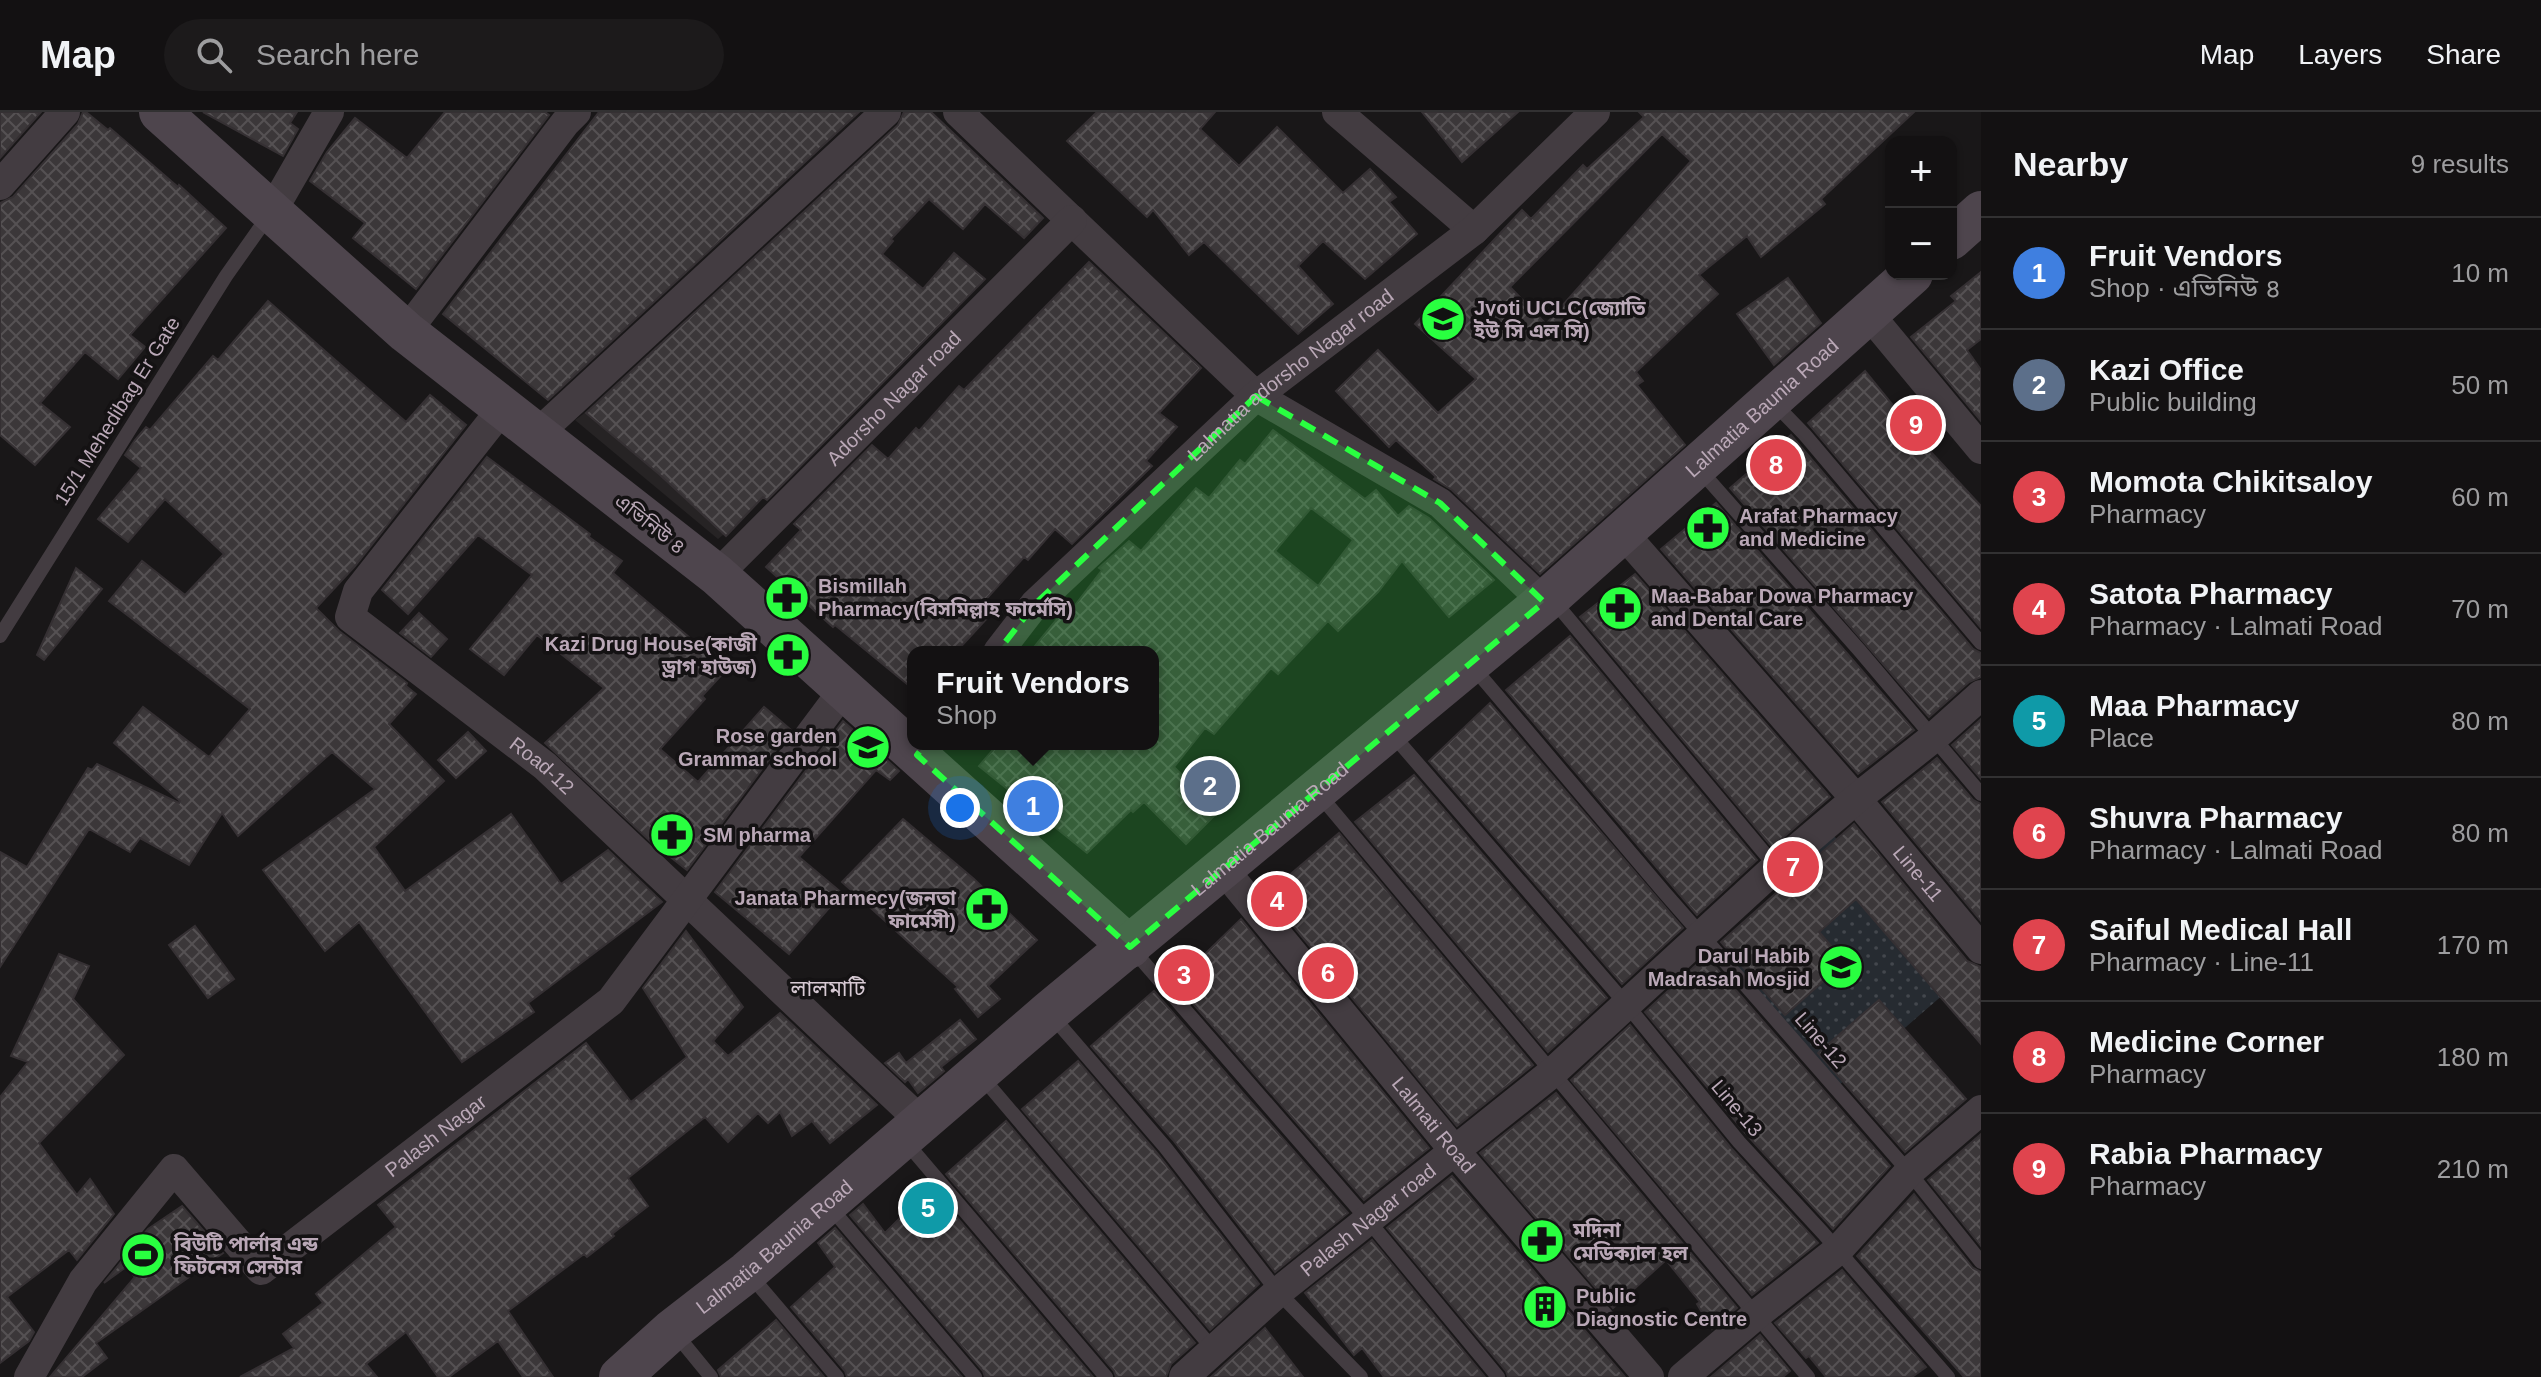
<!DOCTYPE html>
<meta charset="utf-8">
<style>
body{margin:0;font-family:Helvetica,"Noto Sans Bengali",sans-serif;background:#1c1a1b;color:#f1f3f6}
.controls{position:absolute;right:24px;top:24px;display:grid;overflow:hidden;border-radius:16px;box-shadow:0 2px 6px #0004}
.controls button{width:72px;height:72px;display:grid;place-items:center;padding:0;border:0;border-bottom:2px solid #323132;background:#131112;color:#f1f3f6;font:40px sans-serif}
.you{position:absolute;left:960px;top:696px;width:28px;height:28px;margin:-20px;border:6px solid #fff;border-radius:50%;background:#1a73e8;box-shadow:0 0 0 12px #1a73e833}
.badge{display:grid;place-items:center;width:52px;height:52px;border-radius:50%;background:#29ff40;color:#fff;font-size:26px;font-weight:700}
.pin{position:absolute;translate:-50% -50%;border:4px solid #fff;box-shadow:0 2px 8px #0006}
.popup{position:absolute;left:907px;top:534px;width:252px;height:104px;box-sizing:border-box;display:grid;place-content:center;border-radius:16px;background:#131112;filter:drop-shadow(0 2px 6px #0005);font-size:26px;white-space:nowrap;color:#9d9d9f}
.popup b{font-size:30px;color:#f1f3f6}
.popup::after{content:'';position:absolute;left:50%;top:100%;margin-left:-16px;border:16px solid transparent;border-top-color:#131112}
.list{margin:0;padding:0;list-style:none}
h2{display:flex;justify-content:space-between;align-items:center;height:104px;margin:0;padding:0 32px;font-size:34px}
h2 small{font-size:26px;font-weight:400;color:#9d9d9f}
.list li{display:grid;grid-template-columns:52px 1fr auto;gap:24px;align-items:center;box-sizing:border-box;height:112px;padding:0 32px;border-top:2px solid #323132}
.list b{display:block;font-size:30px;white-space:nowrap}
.list p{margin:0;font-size:26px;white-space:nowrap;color:#9d9d9f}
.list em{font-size:26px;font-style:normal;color:#9d9d9f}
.icon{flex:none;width:44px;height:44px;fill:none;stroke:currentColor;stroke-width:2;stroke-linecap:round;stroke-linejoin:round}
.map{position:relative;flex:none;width:1981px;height:1265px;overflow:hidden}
header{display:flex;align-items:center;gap:48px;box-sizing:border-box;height:112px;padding:0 40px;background:#131112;border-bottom:2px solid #323132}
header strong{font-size:38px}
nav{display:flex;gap:44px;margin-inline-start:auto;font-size:28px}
.search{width:560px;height:72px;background:#1c1a1b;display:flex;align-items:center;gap:20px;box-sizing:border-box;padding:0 28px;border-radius:44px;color:#9d9d9f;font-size:30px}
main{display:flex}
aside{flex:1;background:#131112}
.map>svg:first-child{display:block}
.built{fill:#262324}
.grass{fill:url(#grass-dots)}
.building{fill:url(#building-cross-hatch);stroke:#353033;stroke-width:2;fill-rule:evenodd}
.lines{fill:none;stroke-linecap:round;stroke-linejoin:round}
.lane{stroke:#433c41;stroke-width:14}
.street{stroke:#433c41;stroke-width:30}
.secondary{stroke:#4e454d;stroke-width:42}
.marked{fill:#29ff40;fill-opacity:0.2;stroke:#29ff40;stroke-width:6;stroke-dasharray:16 10;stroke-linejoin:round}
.labels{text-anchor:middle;stroke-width:7;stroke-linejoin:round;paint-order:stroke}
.poi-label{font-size:20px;font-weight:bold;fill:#baa8b7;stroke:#141213;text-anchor:start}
.street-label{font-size:20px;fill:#baa8b7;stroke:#141213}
.neighbourhood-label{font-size:22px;fill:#d6c9d3;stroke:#141213}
</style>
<header>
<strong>Map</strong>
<div class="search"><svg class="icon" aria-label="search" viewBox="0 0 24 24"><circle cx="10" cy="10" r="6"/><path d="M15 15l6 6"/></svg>Search here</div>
<nav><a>Map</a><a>Layers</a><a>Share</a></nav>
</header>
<main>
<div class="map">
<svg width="1981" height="1265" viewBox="0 0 1981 1265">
<defs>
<pattern id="grass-dots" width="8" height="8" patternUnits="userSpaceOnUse" patternTransform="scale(2)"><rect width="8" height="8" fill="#262b31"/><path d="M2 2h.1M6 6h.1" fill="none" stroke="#43474d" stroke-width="1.8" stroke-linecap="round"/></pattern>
<pattern id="building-cross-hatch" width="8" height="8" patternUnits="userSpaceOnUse" patternTransform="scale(2)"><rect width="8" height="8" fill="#3b3739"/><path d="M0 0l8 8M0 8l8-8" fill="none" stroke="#555153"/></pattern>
</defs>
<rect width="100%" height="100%" fill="#191718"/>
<path class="built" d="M 586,300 L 728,419 L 718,427 L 575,308 Z"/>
<path class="grass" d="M 1827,716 L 1960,868 L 1838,974 L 1722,842 L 1812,763 L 1796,743 Z"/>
<path class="building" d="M 0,0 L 41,0 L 0,46 Z
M 83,0 L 86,0 L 108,18 L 110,16 L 178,75 L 179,73 L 226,116 L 130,223 L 145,235 L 118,267 L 85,240 L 40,291 L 70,315 L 35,353 L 0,323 L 0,91 L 13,85 L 78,12 Z
M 203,0 L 297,0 L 290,11 L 298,17 L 283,44 Z
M 445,0 L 545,0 L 549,3 L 416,177 L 353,126 L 365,111 L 310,69 L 327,40 L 355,6 L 407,46 Z
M 599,0 L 859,0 L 548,288 L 443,202 Z
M 904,0 L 931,0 L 1043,106 L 1024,126 L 985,92 L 963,117 L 929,87 L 891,127 L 893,129 L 882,142 L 923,177 L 954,141 L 985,167 L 767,388 L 763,385 L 726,424 L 659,362 L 586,301 L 898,13 Z
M 1097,0 L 1215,0 L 1200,17 L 1239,54 L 1277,15 L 1343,81 L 1370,57 L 1396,85 L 1389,90 L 1417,122 L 1365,167 L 1323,129 L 1298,154 L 1333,192 L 1298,222 L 1204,130 L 1189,143 L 1153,98 L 1147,105 L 1067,29 Z
M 1422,0 L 1518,0 L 1462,50 Z
M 1639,0 L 1914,0 L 1821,87 L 1825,92 L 1761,145 L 1747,124 L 1699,163 L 1718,182 L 1636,260 L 1643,269 L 1637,273 L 1685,333 L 1540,462 L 1452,378 L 1434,367 L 1436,365 L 1396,328 L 1389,335 L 1336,279 L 1378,238 L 1438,301 L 1476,267 L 1415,212 L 1522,98 L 1531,107 L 1583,53 L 1587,57 L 1644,5 ZM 1662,22 L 1691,49 L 1546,212 L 1510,175 Z
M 1089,150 L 1201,256 L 1159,301 L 1177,315 L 1146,349 L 1152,354 L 1072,432 L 1055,417 L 1028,448 L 1024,445 L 980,494 L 990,503 L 956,540 L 913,540 L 913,577 L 835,513 L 833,515 L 766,455 L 801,418 L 794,412 L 872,333 L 888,347 L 916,316 L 919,319 L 959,274 L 964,278 Z
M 1981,160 L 1981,227 L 1967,238 L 1981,258 L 1981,309 L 1911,225 L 1956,189 L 1951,184 Z
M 1788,166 L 1821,211 L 1774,253 L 1737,202 Z
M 268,189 L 406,310 L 430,283 L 466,313 L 355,454 L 316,496 L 339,519 L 407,571 L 406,574 L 416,582 L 389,612 L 444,669 L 374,735 L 405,779 L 511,702 L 561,772 L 608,738 L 662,790 L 528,891 L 534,900 L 462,950 L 359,810 L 325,839 L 263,758 L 375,677 L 332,640 L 238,724 L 222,701 L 189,753 L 140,726 L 130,740 L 89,717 L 0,855 L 0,740 L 27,755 L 88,656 L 92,658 L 97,652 L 179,691 L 180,689 L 114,631 L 143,595 L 209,645 L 250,597 L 109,489 L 142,449 L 185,483 L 224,442 L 165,387 L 128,430 L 98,407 L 141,356 L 125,343 L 135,328 L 146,315 L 150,318 L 213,244 L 218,248 Z
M 1865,259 L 1930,339 L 1981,394 L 1981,516 L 1808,311 Z
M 1273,318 L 1365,387 L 1376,378 L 1398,404 L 1409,394 L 1429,406 L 1494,468 L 1449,505 L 1402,449 L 1378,480 L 1338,519 L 1328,509 L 1278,562 L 1271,556 L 1214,622 L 1205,616 L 1174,655 L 1219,699 L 1186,732 L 1144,690 L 1133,700 L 1131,698 L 1087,741 L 979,654 L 998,632 L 1153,632 L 1153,540 L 1030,540 L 1062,501 L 1066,505 L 1102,458 L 1099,456 L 1129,429 L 1141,439 L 1196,376 L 1209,386 L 1240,348 L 1245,352 ZM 1311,396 L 1353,428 L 1318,474 L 1275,439 Z
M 1791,323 L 1973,537 L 1981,541 L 1981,565 L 1969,570 L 1929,605 L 1730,376 Z
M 487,345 L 590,422 L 589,425 L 622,449 L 613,461 L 727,557 L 702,584 L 705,587 L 660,637 L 698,670 L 764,595 L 791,618 L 687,758 L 649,728 L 545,631 L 604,576 L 537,523 L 504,563 L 470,537 L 532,463 L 478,423 L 408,502 L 382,478 Z
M 1716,391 L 1914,618 L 1858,662 L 1661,437 Z
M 76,456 L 102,477 L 44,548 L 37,543 Z
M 1635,462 L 1830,685 L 1772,735 L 1580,505 Z
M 419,501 L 447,527 L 431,545 L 400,521 Z
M 1570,524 L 1757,748 L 1697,803 L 1506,578 Z
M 1490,591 L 1683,816 L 1622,872 L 1429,649 Z
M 1981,607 L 1981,667 L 1952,633 Z
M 843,609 L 899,659 L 890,668 L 876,658 L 799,745 L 842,781 L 789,842 L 715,780 Z
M 468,620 L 486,639 L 456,666 L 438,648 Z
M 1937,646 L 1973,688 L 1981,692 L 1981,809 L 1882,690 Z
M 1414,663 L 1607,886 L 1548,940 L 1355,710 Z
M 903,707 L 974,767 L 1037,828 L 988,874 L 1000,887 L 978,905 L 955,877 L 958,875 L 842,770 Z
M 1854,712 L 1967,849 L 1981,855 L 1981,932 L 1856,787 L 1819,820 L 1845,850 L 1785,903 L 1721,830 Z
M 1339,721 L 1533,953 L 1457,1014 L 1267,782 Z
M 1241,807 L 1429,1036 L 1364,1088 L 1175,871 Z
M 195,814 L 234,867 L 208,886 L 169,833 Z
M 686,819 L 743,895 L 713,929 L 728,944 L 780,901 L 877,993 L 830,1031 L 812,1009 L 792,1024 L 780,1000 L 768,1011 L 758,1001 L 728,1030 L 705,1005 L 628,1066 L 648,1094 L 612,1122 L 614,1124 L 587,1145 L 584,1142 L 508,1199 L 553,1265 L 523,1265 L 498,1229 L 449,1265 L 438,1265 L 406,1220 L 366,1252 L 377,1265 L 240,1265 L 294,1236 L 283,1222 L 323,1191 L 316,1182 L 396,1115 L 378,1093 L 586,931 L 631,990 L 687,945 L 643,876 Z
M 59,842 L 89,854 L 73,887 L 124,943 L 39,1031 L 77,1083 L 90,1067 L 114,1102 L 77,1148 L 69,1138 L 7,1185 L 34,1220 L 29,1229 L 0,1251 L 0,985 L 28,950 L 11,944 Z
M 1706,844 L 1890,1054 L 1833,1117 L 1747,1023 L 1645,900 Z
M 1154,879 L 1348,1101 L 1275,1160 L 1173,1028 L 1091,934 Z
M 1879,888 L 1966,987 L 1905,1040 L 1818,941 Z
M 960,908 L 976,927 L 941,955 L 944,959 L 918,981 L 908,967 L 905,970 L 885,951 L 899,941 L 906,951 Z
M 1630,913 L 1731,1036 L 1818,1131 L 1752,1183 L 1571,968 Z
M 1078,949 L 1157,1041 L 1259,1172 L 1210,1218 L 1022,997 Z
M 1556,981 L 1737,1196 L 1712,1217 L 1697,1192 L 1700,1190 L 1666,1148 L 1613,1196 L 1480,1041 Z
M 1006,1009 L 1195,1231 L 1171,1252 L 1166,1265 L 1116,1265 L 1114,1259 L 946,1062 Z
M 1981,1022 L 1981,1134 L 1928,1068 Z
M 1452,1064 L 1625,1265 L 1508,1265 L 1506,1259 L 1387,1116 Z
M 931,1075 L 1093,1265 L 985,1265 L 983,1259 L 850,1103 L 863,1092 L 885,1121 Z
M 1914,1082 L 1973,1156 L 1981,1160 L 1981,1265 L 1964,1265 L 1857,1144 Z
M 182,1094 L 223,1141 L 96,1231 L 107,1246 L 82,1265 L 50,1265 L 135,1165 L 126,1155 L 104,1171 L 148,1117 Z
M 835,1116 L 962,1265 L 847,1265 L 845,1259 L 791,1195 L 835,1155 L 818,1131 Z
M 1372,1128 L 1485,1265 L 1384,1265 L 1362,1236 L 1354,1243 L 1305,1181 Z
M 1842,1158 L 1926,1255 L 1912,1265 L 1826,1265 L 1809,1244 L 1806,1246 L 1775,1211 Z
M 776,1208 L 824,1265 L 721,1265 L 718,1258 Z
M 1265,1216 L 1303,1265 L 1211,1265 Z
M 1760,1223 L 1790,1259 L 1783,1265 L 1711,1265 Z"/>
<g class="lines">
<path class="lane" d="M 1774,291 L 1805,323 L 1981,531
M 1699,357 L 1860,539 L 1981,682
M 1553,488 L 1776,755
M 0,524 L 226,164 L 269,103
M 1473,555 L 1663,779 L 1909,1060 L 1981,1150
M 1392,622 L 1626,892 L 1739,1030 L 1823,1121 L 1948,1265
M 1317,680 L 1808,1265
M 1133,838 L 1367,1107 L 1498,1265
M 1052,904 L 1165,1035 L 1278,1180 L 1361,1265
M 981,964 L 1214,1238
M 905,1029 L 1106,1265
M 830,1095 L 975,1265
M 750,1163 L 837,1265
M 675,1221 L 711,1265"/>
<g class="street">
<path d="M 958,0 L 1256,284 L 1440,391 L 1544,490"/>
<path d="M 1337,0 L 1474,118"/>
<path d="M 0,73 L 65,0"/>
<path d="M 272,99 L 329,0"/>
<path d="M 1868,201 L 1981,337"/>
<path d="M 406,220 L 565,11 L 576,0"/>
<path id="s1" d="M 502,297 L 358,479 L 350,505 L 545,654 L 909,998"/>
<path d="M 536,323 L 886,0"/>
<path id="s2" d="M 1622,420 L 1856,687 L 1981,837"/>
<path id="s3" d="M 717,463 L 1072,108"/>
<path id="s4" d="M 998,540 L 1035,492 L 1256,284 L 1474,118 L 1595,0"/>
<path id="s5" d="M 1224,758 L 1454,1038 L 1649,1265"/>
<path id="s6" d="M 29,1265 L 83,1169 L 174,1057 L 261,1158 L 611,889 L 843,579"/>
<path id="s7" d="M 1184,1265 L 1278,1180 L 1553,960 L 1776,755 L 1856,687 L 1933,626 L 1981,583"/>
<path d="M 1683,1265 L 1756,1203 L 1838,1138 L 1909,1060 L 1981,998"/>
</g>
<g class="secondary">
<path d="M 160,0 L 406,220 L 717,463 L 1130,835"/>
<path d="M 1951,127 L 1981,100"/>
<path id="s8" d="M 620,1265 L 672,1218 L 747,1160 L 1049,900 L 1551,484 L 1912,162"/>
</g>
</g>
<path class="marked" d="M 1256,284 L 1440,391 L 1544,490 L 1130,835 L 917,643 L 1035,492 Z"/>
<defs>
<g id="school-disc" transform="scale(2.3)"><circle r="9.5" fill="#29ff40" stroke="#141213"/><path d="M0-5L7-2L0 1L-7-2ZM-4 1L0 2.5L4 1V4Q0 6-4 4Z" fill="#111"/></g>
<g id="pharmacy-disc" transform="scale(2.3)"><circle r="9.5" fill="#29ff40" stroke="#141213"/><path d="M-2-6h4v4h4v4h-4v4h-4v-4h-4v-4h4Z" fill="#111"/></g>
<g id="stadium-disc" transform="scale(2.3)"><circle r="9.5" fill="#29ff40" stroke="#141213"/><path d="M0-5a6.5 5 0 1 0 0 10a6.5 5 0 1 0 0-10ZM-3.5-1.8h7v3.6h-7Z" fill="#111"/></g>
<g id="building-disc" transform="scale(2.3)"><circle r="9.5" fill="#29ff40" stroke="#141213"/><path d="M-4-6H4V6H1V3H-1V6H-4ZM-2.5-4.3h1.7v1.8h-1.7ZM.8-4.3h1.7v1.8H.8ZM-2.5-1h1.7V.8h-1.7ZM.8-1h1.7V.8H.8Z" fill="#111"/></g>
</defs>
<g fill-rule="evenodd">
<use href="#school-disc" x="1443" y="207"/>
<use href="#pharmacy-disc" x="1708" y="416"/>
<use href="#pharmacy-disc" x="787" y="486"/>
<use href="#pharmacy-disc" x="1620" y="496"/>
<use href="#pharmacy-disc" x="788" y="543"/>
<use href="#school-disc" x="868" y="635"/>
<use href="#pharmacy-disc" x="672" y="723"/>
<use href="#pharmacy-disc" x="987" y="797"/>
<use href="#school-disc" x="1841" y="855"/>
<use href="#pharmacy-disc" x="1542" y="1129"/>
<use href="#stadium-disc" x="143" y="1143"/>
<use href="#building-disc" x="1545" y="1195"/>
</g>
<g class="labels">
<g class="poi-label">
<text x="1474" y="203">Jyoti UCLC(জ্যোতি<tspan x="1474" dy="23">ইউ সি এল সি)</tspan></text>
<text x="1739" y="411">Arafat Pharmacy<tspan x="1739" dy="23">and Medicine</tspan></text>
<text x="818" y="481">Bismillah<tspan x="818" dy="23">Pharmacy(বিসমিল্লাহ ফার্মেসি)</tspan></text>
<text x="1651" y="491">Maa-Babar Dowa Pharmacy<tspan x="1651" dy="23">and Dental Care</tspan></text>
<text x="757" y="539" text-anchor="end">Kazi Drug House(কাজী<tspan x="757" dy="23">ড্রাগ হাউজ)</tspan></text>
<text x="837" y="631" text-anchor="end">Rose garden<tspan x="837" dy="23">Grammar school</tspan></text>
<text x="703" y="730">SM pharma</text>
<text x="956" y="793" text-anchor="end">Janata Pharmecy(জনতা<tspan x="956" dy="23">ফার্মেসী)</tspan></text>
<text x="1810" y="851" text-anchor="end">Darul Habib<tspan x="1810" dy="23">Madrasah Mosjid</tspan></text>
<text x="1573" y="1125">মদিনা<tspan x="1573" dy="23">মেডিক্যাল হল</tspan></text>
<text x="174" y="1139">বিউটি পার্লার এন্ড<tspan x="174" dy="23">ফিটনেস সেন্টার</tspan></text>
<text x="1576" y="1191">Public<tspan x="1576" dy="23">Diagnostic Centre</tspan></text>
</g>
<g class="street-label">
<text dy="7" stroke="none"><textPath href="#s4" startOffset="404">Lalmatia adorsho Nagar road</textPath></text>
<text dy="7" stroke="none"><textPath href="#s3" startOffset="250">Adorsho Nagar road</textPath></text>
<text dy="7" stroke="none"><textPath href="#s8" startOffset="1498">Lalmatia Baunia Road</textPath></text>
<text transform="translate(117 299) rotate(-58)" y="7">15/1 Mehedibag Er Gate</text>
<text transform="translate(650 412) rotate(38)" y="7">এভিনিউ ৪</text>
<text dy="7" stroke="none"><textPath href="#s1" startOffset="502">Road-12</textPath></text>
<text dy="7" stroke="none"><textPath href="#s8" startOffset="850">Lalmatia Baunia Road</textPath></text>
<text dy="7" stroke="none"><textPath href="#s2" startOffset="452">Line-11</textPath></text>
<text transform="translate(1821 928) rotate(49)" y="7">Line-12</text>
<text transform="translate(1737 996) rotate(50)" y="7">Line-13</text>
<text dy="7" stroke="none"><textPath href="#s5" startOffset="330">Lalmati Road</textPath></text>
<text dy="7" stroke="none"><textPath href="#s6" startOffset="608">Palash Nagar</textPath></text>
<text dy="7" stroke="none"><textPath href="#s7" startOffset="242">Palash Nagar road</textPath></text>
<text dy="7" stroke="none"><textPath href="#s8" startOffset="202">Lalmatia Baunia Road</textPath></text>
</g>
<g class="neighbourhood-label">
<text x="828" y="884">লালমাটি</text>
</g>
</g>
</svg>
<div class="controls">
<button>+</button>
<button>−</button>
</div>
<div class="you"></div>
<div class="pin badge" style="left:1033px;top:694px;background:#3f7fe0">1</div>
<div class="popup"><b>Fruit Vendors</b>Shop</div>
<div class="pin badge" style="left:1210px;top:674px;background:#5c6f8a">2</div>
<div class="pin badge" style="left:1184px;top:863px;background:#e0444e">3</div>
<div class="pin badge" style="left:1277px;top:789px;background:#e0444e">4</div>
<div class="pin badge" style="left:928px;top:1096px;background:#0f9aa8">5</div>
<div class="pin badge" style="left:1328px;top:861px;background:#e0444e">6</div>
<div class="pin badge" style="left:1793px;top:755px;background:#e0444e">7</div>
<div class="pin badge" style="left:1776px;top:353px;background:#e0444e">8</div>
<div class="pin badge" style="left:1916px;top:313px;background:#e0444e">9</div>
</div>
<aside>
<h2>Nearby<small>9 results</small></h2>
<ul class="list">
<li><span class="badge" style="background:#3f7fe0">1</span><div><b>Fruit Vendors</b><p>Shop · এভিনিউ ৪</p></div><em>10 m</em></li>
<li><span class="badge" style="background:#5c6f8a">2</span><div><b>Kazi Office</b><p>Public building</p></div><em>50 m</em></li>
<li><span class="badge" style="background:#e0444e">3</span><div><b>Momota Chikitsaloy</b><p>Pharmacy</p></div><em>60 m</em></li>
<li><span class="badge" style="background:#e0444e">4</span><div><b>Satota Pharmacy</b><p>Pharmacy · Lalmati Road</p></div><em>70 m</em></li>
<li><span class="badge" style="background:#0f9aa8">5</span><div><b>Maa Pharmacy</b><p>Place</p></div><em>80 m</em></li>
<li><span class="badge" style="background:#e0444e">6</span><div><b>Shuvra Pharmacy</b><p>Pharmacy · Lalmati Road</p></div><em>80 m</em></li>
<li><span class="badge" style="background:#e0444e">7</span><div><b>Saiful Medical Hall</b><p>Pharmacy · Line-11</p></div><em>170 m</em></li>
<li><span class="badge" style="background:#e0444e">8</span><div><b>Medicine Corner</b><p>Pharmacy</p></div><em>180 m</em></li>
<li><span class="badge" style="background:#e0444e">9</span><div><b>Rabia Pharmacy</b><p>Pharmacy</p></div><em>210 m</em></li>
</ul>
</aside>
</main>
